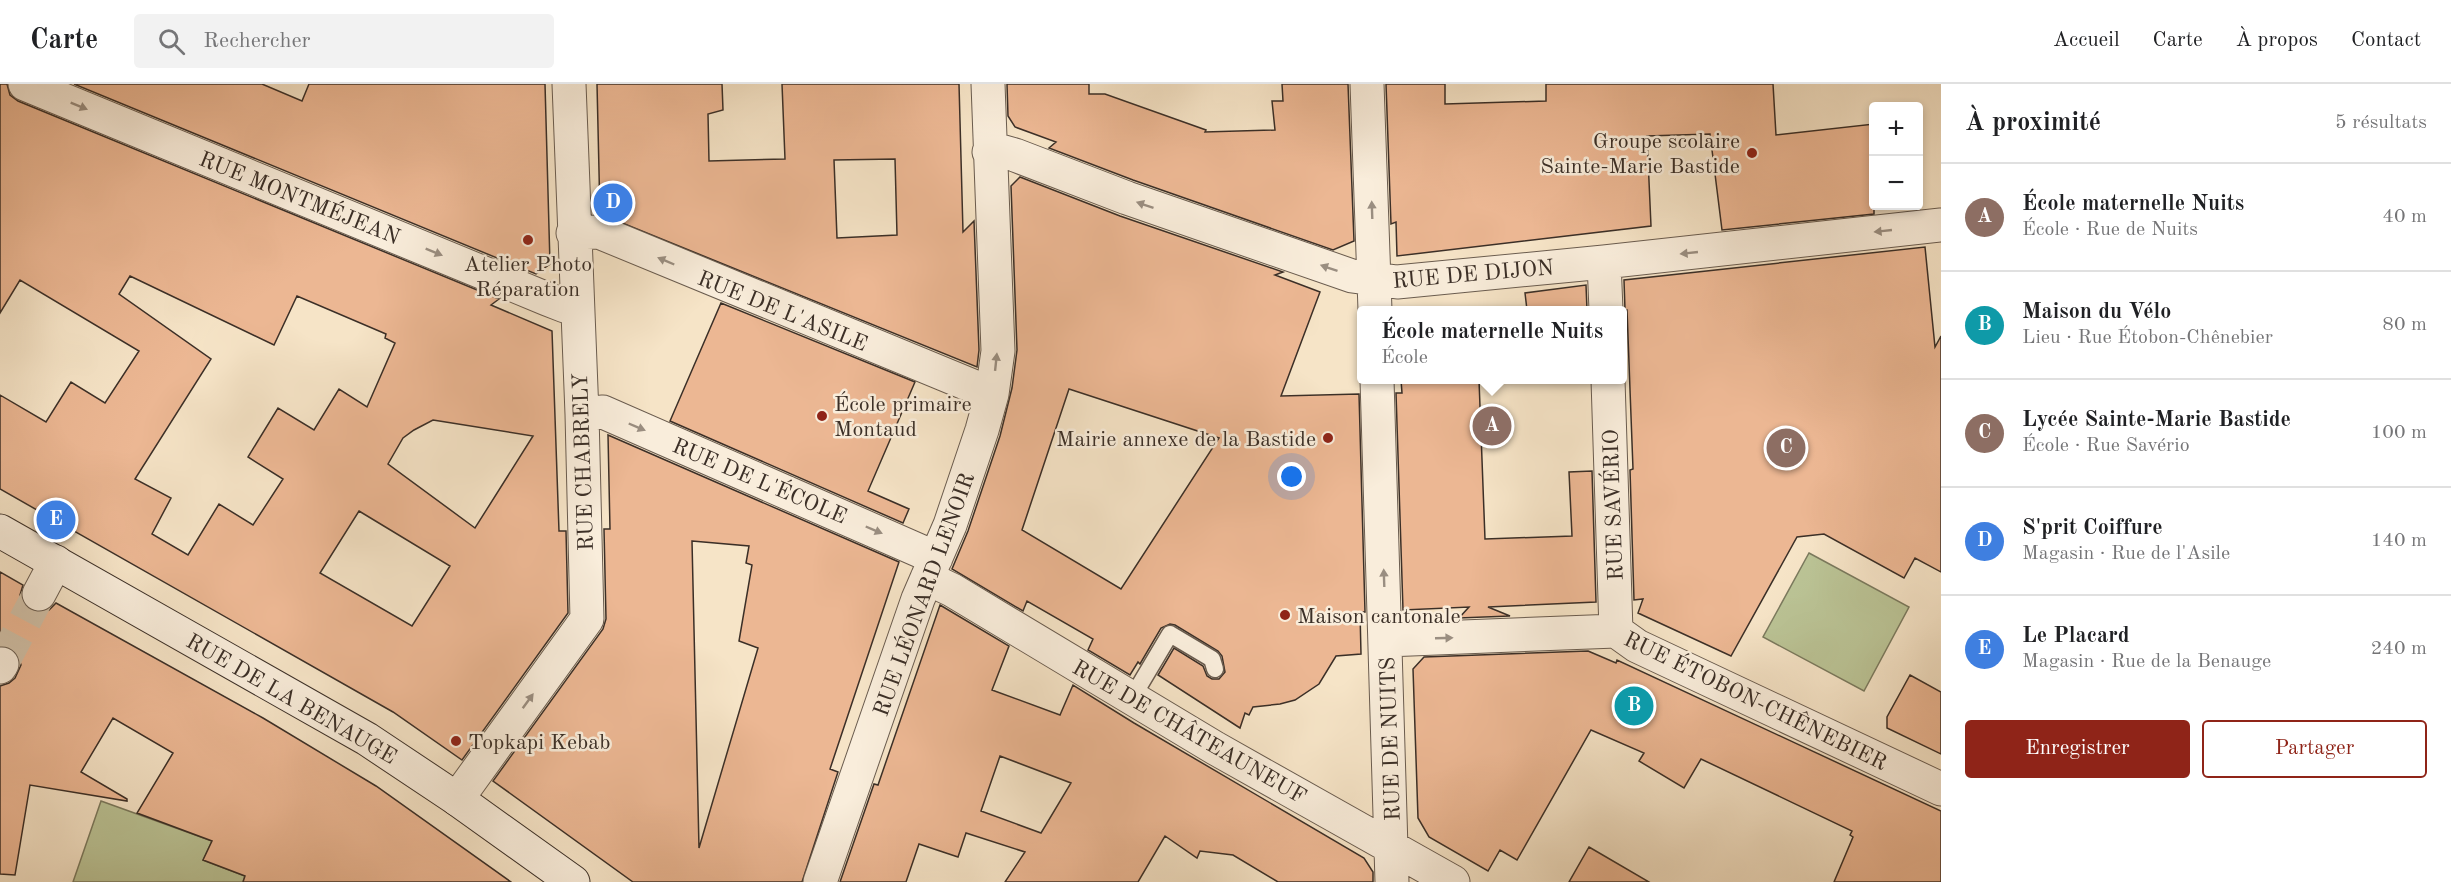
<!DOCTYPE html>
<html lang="fr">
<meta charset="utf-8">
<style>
body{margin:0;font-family:"Old Standard TT",serif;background:#f2f2f2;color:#202124}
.controls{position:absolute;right:18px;top:18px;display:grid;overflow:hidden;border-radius:6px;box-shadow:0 3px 9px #0003}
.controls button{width:54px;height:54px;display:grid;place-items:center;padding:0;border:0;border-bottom:2px solid #e0e0e0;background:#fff;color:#202124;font:30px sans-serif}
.you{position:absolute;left:1292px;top:393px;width:21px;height:21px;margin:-15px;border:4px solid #fff;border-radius:50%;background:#1a73e8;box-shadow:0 0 0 9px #1a73e833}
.badge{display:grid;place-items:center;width:39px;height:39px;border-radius:50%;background:#8f2418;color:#fff;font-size:20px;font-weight:700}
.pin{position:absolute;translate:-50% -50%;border:3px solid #fff;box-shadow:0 2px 6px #0006}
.popup{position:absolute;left:1357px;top:222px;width:270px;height:78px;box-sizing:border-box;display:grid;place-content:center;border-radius:6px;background:#fff;filter:drop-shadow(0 2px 4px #0005);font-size:20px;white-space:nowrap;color:#757577}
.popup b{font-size:22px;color:#202124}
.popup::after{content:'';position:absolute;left:50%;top:100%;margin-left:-12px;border:12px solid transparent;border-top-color:#fff}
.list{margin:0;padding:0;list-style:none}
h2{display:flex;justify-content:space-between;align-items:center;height:78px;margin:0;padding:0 24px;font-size:26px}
h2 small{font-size:20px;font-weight:400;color:#757577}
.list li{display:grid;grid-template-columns:39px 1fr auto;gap:18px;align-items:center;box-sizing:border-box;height:108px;padding:0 24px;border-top:2px solid #e0e0e0}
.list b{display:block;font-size:22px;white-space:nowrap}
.list p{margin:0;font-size:20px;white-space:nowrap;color:#757577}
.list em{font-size:20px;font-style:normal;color:#757577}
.actions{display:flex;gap:12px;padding:18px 24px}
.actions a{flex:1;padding:14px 0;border:2px solid #8f2418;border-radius:6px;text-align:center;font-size:21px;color:#8f2418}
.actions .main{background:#8f2418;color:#fff}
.icon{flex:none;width:33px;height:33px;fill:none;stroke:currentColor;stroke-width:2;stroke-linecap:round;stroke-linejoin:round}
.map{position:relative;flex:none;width:1941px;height:798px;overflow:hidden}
header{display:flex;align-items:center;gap:36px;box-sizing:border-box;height:84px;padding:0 30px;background:#fff;border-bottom:2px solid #e0e0e0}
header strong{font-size:28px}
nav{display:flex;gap:33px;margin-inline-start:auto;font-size:21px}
.search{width:420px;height:54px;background:#f2f2f2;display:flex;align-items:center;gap:15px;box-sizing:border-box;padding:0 21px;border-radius:6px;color:#757577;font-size:22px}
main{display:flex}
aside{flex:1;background:#fff}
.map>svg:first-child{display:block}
.green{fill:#bbc496;stroke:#7b7a5e;stroke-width:1.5}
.building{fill:#ecb793;stroke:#3b2f27;stroke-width:1.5;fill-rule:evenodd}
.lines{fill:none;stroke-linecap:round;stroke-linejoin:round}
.minor-tunnel{stroke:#d1c0a7;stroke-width:33;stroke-dasharray:33 16;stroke-linecap:butt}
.service-casing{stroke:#6a5c4f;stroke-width:19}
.minor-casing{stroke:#6a5c4f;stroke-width:35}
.secondary-casing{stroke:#3b2f27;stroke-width:35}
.service{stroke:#f9eddb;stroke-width:16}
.minor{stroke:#f9eddb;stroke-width:33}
.secondary{stroke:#f9eddb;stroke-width:33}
.oneway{fill:#9a8e81}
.poi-dot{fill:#8f2418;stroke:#f9eddb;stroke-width:2}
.labels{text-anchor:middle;stroke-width:5;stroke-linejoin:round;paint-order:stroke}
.poi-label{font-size:22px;fill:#3b2f27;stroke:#f9eddb;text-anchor:start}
.street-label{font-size:22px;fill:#3b2f27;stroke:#f9eddb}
</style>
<header>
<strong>Carte</strong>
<div class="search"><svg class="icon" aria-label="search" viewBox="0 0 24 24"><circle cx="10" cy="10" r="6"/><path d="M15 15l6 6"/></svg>Rechercher</div>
<nav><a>Accueil</a><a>Carte</a><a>À propos</a><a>Contact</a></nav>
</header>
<main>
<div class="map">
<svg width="1941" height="798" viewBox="0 0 1941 798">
<rect width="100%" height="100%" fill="#f6e4c7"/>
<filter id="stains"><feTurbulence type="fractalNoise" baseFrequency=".00333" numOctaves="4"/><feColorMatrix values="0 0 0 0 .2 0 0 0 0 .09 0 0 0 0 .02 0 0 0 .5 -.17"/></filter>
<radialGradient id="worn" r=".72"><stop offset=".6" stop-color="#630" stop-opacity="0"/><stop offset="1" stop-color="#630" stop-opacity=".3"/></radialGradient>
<path class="green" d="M 1809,469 L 1909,523 L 1864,607 L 1763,553 Z
M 101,717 L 212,757 L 203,776 L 245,792 L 243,798 L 73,798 Z"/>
<path class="building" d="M 0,0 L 7,0 L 10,11 L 18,17 L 499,215 L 491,221 L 552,247 L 559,447 L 566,447 L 568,529 L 462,676 L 393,628 L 0,405 L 0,311 L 46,338 L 71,298 L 105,319 L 139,267 L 20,196 L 0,229 ZM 130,192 L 274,261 L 297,212 L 386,250 L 385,254 L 395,259 L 367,323 L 339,305 L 314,346 L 278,324 L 248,373 L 283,395 L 253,441 L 219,420 L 188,471 L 152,450 L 171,414 L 135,395 L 211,275 L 119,210 ZM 433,336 L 533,352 L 475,444 L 388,380 L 403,354 L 414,346 ZM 359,427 L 450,482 L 412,542 L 320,489 Z
M 74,0 L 262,0 L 302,17 L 309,0 L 545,0 L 550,180 L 536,190 Z
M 597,0 L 722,0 L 723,26 L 708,30 L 709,77 L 785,75 L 782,0 L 959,0 L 963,148 L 974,137 L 979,266 L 977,283 L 600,130 ZM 895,75 L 897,151 L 837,154 L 834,76 Z
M 1007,0 L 1089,0 L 1089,10 L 1105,10 L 1206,46 L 1205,48 L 1275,46 L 1272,17 L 1283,17 L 1282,0 L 1348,0 L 1354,157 L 1333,166 L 1133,96 L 1049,64 L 1056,58 L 1015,43 L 1008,32 Z
M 1386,0 L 1445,0 L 1445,20 L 1546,17 L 1546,0 L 1773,0 L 1776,51 L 1874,40 L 1874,130 L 1722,146 L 1710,50 L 1647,52 L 1651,142 L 1397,172 L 1396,138 L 1391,140 Z
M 1020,93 L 1120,132 L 1283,188 L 1275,191 L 1320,208 L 1281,312 L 1359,310 L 1365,528 L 1360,528 L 1361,570 L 1336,572 L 1319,600 L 1295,616 L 1280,620 L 1253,623 L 1249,631 L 1245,629 L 1240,644 L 1158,591 L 1174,564 L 1203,582 L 1207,592 L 1212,595 L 1219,595 L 1225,588 L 1222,572 L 1218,567 L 1175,541 L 1170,540 L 1161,544 L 1140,580 L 1138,578 L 1130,591 L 1088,566 L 1093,555 L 1027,517 L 1023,527 L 952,485 L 968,447 L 1000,352 L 1012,304 L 1017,266 L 1011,102 ZM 1069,305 L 1219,354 L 1121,505 L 1022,446 Z
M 1925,163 L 1935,263 L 1941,252 L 1941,488 L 1915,474 L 1904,494 L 1824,450 L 1797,453 L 1731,572 L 1638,529 L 1643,515 L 1634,516 L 1630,386 L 1633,385 L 1627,226 L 1625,226 L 1624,196 Z
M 1586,201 L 1587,226 L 1527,226 L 1525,209 Z
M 721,219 L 915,298 L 868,407 L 909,425 L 903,439 L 670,337 Z
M 1401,296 L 1479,296 L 1485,455 L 1572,452 L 1569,388 L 1592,387 L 1596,518 L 1488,523 L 1510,532 L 1459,534 L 1469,523 L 1403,526 L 1396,309 L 1402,309 Z
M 608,351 L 899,478 L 830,685 L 838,688 L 802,798 L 633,798 L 493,697 L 603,545 L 606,535 L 604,445 L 610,445 ZM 692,457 L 749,462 L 746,479 L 752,481 L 739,557 L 758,564 L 699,764 Z
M 0,488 L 23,501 L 20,511 L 23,520 L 30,526 L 40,529 L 49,526 L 56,519 L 263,634 L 376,702 L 511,798 L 243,798 L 245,792 L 203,776 L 212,757 L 137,729 L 173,669 L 113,634 L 81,688 L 127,715 L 127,717 L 30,701 L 15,791 L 0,790 L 0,602 L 9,599 L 15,594 L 21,581 L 18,571 L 13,565 L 0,562 Z
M 940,521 L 1009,562 L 992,606 L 1060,631 L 1073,601 L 1134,639 L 1364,774 L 1373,788 L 1373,798 L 1278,798 L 1233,771 L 1200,767 L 1197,774 L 1165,752 L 1138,798 L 1005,798 L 1025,768 L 966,749 L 958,773 L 919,760 L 906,798 L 840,798 L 874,700 L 878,701 ZM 1000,672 L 1071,699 L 1041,749 L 981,727 Z
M 1588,567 L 1616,579 L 1617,576 L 1941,727 L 1941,798 L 1834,798 L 1853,753 L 1850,751 L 1852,747 L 1701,675 L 1684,704 L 1639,677 L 1644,669 L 1591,646 L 1517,776 L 1500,766 L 1488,787 L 1429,753 L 1418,734 L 1413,585 L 1424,573 Z
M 1910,591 L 1941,608 L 1941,670 L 1887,644 L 1887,633 Z
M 1589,763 L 1649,798 L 1569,798 Z"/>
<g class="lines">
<path class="minor-tunnel" d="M 2,580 L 39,510"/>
<g class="service-casing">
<path id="service" d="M 1132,614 L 1170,550 L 1212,575 L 1215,585"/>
</g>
<g class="minor-casing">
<path id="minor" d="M 25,0 L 547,215 L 565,222 L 576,222
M 1367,0 L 1375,226
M 989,68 L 1001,67 L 1015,71 L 1127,114 L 1352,192 L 1397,198 L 1604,178 L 1941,141
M 573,149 L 599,148 L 992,310
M 1604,178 L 1606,226
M 1377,296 L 1392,798
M 1608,296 L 1616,547
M 582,330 L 603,328 L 936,474
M 927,494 L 952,506 L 1215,664 L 1453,798
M 39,510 L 56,478
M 1386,556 L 1616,547 L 1637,562 L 1941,705
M 0,583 L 2,580
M 457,715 L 587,535 L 582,330 L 569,0
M 820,798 L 918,515 L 950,441 L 982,346 L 992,310 L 998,267 L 988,0"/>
</g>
<g class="secondary-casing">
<path id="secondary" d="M 0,447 L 367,655 L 457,715 L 573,798"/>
</g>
<use href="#service" class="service"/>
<use href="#minor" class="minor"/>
<use href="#secondary" class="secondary"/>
</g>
<defs><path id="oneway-solid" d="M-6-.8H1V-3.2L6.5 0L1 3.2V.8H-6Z" transform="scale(1.5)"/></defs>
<g class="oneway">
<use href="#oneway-solid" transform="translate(79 22) rotate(22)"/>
<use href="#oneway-solid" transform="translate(1145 121) rotate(-161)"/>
<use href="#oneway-solid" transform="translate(1372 126) rotate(-92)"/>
<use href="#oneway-solid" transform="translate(1883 147) rotate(174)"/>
<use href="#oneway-solid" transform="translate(434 168) rotate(22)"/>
<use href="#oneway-solid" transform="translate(1689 169) rotate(174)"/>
<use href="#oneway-solid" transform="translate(666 177) rotate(-157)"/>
<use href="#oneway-solid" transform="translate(1329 184) rotate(-161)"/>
<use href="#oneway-solid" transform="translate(996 278) rotate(-84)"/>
<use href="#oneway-solid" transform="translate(637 343) rotate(23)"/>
<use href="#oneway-solid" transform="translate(874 446) rotate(23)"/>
<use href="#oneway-solid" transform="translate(1384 494) rotate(-92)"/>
<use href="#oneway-solid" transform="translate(1444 554) rotate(-2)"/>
<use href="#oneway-solid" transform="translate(528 617) rotate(-54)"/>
</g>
<g class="poi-dot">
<circle cx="1752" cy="69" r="6"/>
<circle cx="528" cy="156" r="6"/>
<circle cx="822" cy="332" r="6"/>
<circle cx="1328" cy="354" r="6"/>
<circle cx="1285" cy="531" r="6"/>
<circle cx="456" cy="657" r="6"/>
</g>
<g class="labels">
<g class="poi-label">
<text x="1740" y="64" text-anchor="end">Groupe scolaire<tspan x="1740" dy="25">Sainte-Marie Bastide</tspan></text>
<text x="528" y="187" text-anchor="middle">Atelier Photo<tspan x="528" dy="25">Réparation</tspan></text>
<text x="834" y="327">École primaire<tspan x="834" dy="25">Montaud</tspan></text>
<text x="1316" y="362" text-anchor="end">Mairie annexe de la Bastide</text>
<text x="1297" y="539">Maison cantonale</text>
<text x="468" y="665">Topkapi Kebab</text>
</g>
<g class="street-label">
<text transform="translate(300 113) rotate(22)" y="8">RUE MONTMÉJEAN</text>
<text transform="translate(1473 189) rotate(-5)" y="8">RUE DE DIJON</text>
<text transform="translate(783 226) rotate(22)" y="8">RUE DE L'ASILE</text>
<text transform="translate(582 378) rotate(-92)" y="8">RUE CHABRELY</text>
<text transform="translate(760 396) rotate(23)" y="8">RUE DE L'ÉCOLE</text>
<text transform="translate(1612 421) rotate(-92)" y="8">RUE SAVÉRIO</text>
<text transform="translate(923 510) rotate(-70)" y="8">RUE LÉONARD LENOIR</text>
<text transform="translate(292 614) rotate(30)" y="8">RUE DE LA BENAUGE</text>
<text transform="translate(1756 616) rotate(26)" y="8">RUE ÉTOBON-CHÊNEBIER</text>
<text transform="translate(1190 647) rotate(30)" y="8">RUE DE CHÂTEAUNEUF</text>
<text transform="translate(1389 655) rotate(-92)" y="8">RUE DE NUITS</text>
</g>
</g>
<rect width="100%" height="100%" filter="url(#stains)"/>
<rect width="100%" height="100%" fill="url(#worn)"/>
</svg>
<div class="controls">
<button>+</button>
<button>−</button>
</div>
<div class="you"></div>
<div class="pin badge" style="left:1492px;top:342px;background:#8d6e63">A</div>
<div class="popup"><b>École maternelle Nuits</b>École</div>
<div class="pin badge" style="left:1634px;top:622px;background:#0f9aa8">B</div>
<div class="pin badge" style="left:1786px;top:364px;background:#8d6e63">C</div>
<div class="pin badge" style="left:613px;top:119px;background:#3f7fe0">D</div>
<div class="pin badge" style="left:56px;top:436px;background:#3f7fe0">E</div>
</div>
<aside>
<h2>À proximité<small>5 résultats</small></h2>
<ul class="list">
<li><span class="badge" style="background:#8d6e63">A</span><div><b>École maternelle Nuits</b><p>École · Rue de Nuits</p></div><em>40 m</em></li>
<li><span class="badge" style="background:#0f9aa8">B</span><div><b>Maison du Vélo</b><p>Lieu · Rue Étobon-Chênebier</p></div><em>80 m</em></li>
<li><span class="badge" style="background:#8d6e63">C</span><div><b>Lycée Sainte-Marie Bastide</b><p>École · Rue Savério</p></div><em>100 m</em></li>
<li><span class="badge" style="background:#3f7fe0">D</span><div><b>S'prit Coiffure</b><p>Magasin · Rue de l'Asile</p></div><em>140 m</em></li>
<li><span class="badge" style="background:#3f7fe0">E</span><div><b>Le Placard</b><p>Magasin · Rue de la Benauge</p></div><em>240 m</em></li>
</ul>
<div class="actions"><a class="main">Enregistrer</a><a>Partager</a></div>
</aside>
</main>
